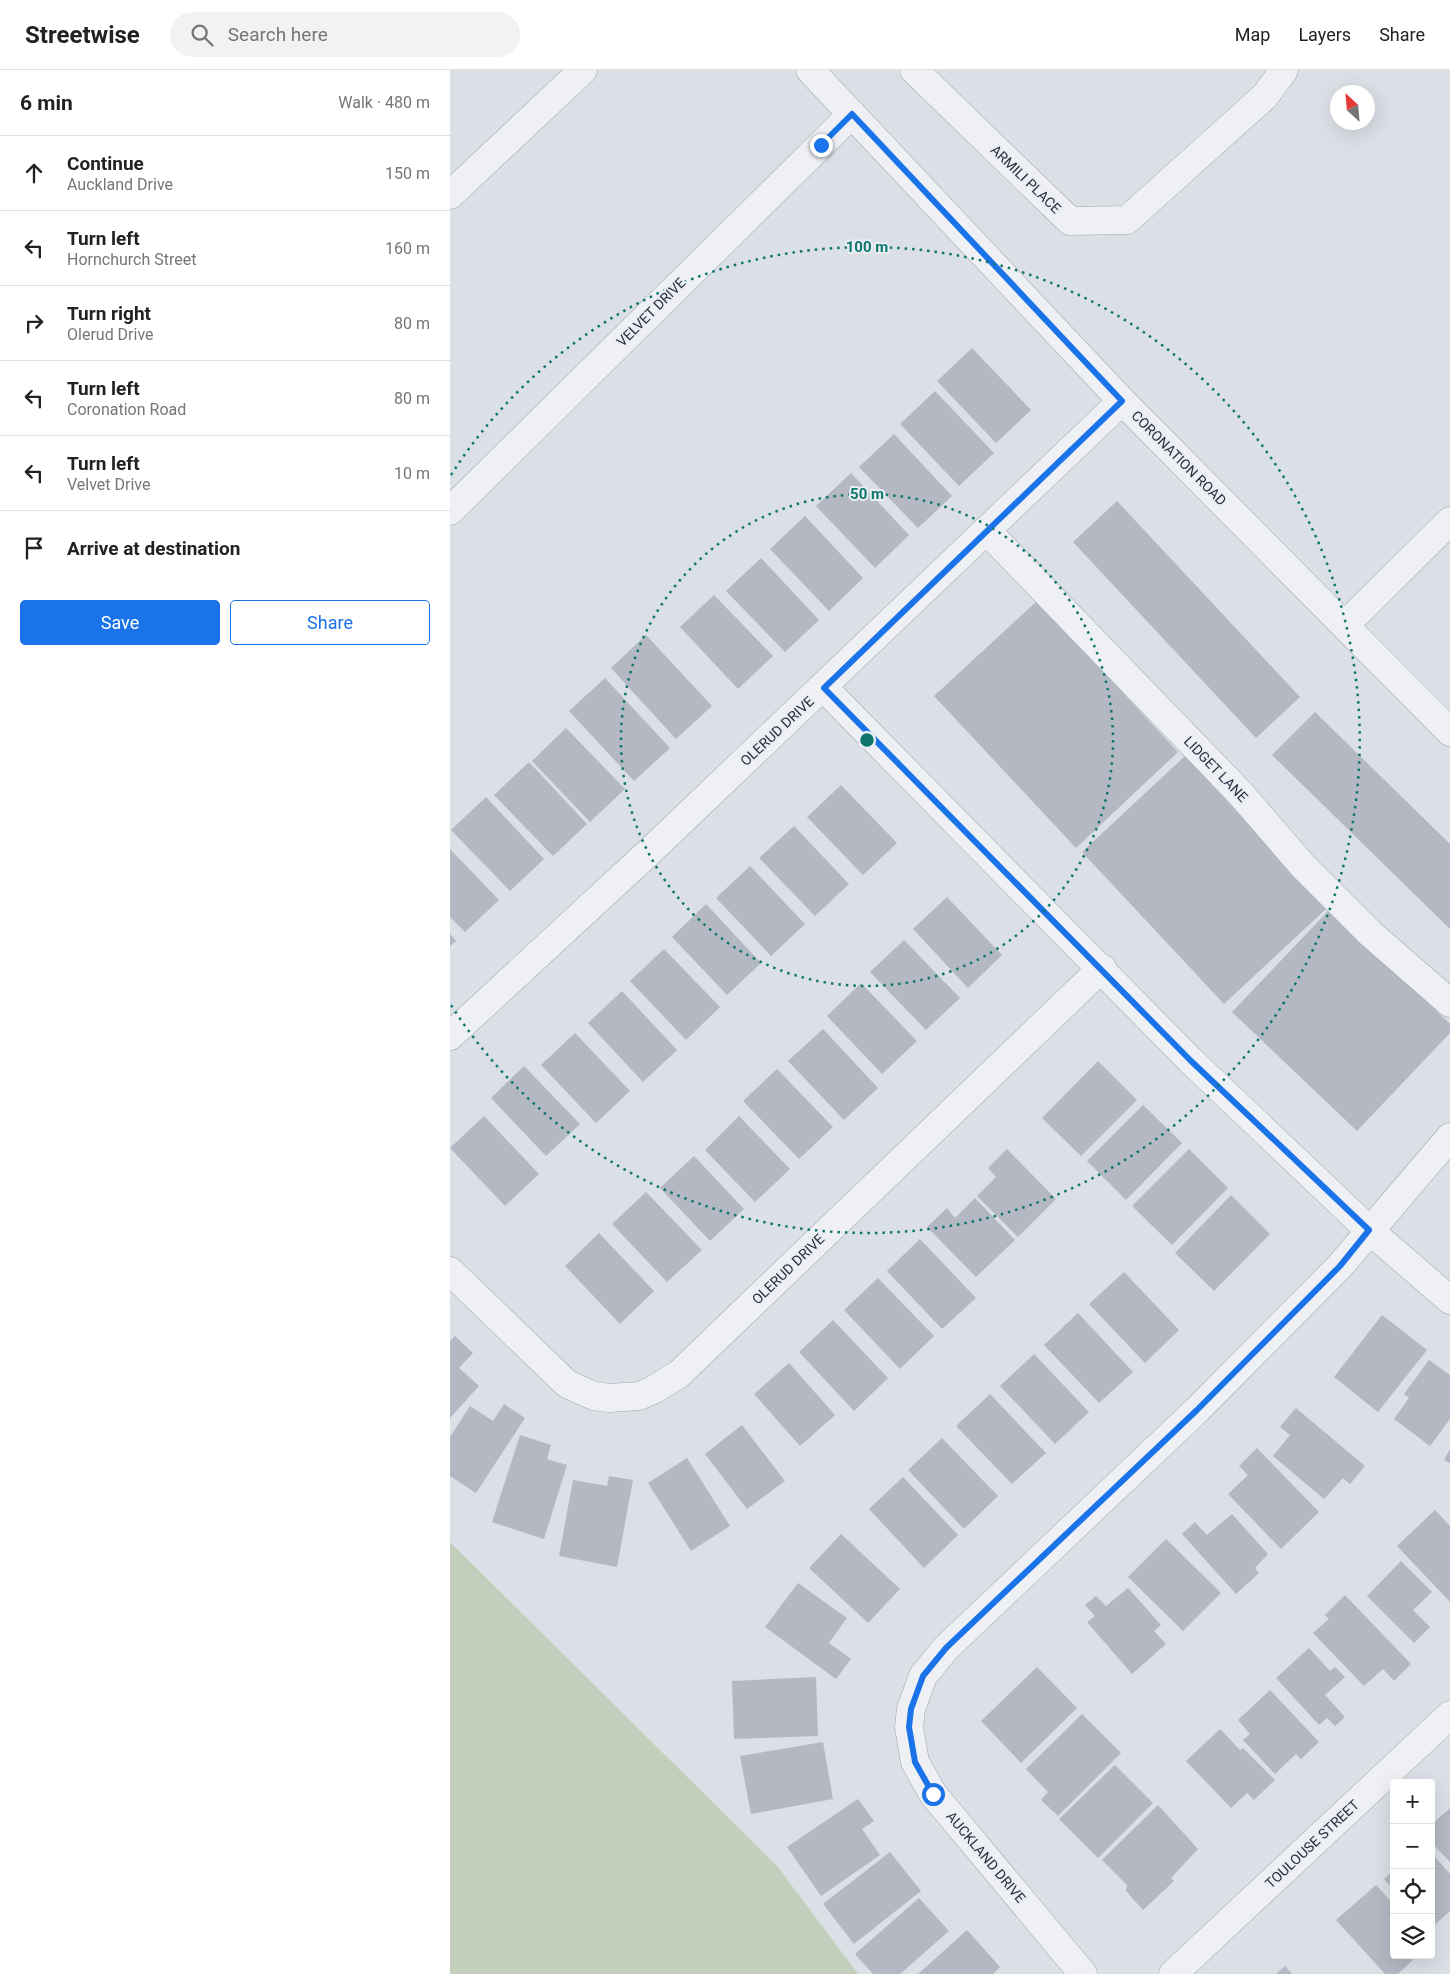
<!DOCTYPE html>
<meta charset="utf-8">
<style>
body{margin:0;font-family:Roboto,sans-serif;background:#f2f2f2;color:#222}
.controls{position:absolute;right:15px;bottom:15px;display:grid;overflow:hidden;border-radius:5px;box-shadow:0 5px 20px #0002}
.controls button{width:45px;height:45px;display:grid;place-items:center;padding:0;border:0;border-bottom:1px solid #e0e0e0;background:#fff;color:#222;font:25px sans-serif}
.compass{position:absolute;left:880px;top:15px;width:45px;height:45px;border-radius:50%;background:#fff;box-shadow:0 5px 20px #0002;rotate:334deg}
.stop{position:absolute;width:15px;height:15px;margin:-11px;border:4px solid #1a73e8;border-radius:50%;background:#fff}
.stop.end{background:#1a73e8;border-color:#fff;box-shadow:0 1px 5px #0008}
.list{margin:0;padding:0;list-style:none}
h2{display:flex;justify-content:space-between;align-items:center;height:65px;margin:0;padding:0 20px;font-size:21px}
h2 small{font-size:16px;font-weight:400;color:#767676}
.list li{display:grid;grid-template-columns:32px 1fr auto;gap:15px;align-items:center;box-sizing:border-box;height:75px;padding:0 20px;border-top:1px solid #e0e0e0}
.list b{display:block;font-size:19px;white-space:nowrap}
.list p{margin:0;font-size:16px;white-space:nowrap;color:#767676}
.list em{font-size:16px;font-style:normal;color:#767676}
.actions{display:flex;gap:10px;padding:15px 20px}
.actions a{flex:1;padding:11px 0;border:1px solid #1a73e8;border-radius:5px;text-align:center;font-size:18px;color:#1a73e8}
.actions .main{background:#1a73e8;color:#fff}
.icon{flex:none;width:28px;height:28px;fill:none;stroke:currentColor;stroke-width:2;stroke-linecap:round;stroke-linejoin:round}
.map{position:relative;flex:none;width:1000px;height:1904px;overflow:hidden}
header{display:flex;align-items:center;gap:30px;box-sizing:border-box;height:70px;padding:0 25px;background:#fff;border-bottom:1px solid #e0e0e0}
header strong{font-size:24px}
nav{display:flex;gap:28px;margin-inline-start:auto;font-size:18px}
.search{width:350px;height:45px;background:#f2f2f2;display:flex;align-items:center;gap:12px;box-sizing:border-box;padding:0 18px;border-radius:28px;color:#767676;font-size:19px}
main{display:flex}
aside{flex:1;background:#fff}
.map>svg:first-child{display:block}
.green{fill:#c1cfbc}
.building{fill:#b3b8c2}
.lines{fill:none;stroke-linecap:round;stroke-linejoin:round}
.minor-casing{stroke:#a1a6af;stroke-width:29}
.minor{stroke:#eef0f4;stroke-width:28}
.route{stroke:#1a73e8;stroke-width:6}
.ring{fill:none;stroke:#0f766e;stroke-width:2.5;stroke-dasharray:2.5 5}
.labels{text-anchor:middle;stroke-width:4;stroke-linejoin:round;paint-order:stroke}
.street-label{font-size:14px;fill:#262d3b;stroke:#eaeef4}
.centre{fill:#0f766e;stroke:#eaeef4;stroke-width:2.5}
.ring-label{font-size:15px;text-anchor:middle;font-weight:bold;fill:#0f766e;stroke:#eaeef4;stroke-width:4;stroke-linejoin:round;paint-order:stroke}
</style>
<header>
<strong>Streetwise</strong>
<div class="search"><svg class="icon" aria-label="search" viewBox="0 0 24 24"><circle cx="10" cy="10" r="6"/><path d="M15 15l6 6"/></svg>Search here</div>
<nav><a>Map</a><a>Layers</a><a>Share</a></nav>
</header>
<main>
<aside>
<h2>6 min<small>Walk · 480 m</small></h2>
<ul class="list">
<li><svg class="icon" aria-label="ahead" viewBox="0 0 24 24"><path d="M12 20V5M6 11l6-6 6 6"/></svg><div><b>Continue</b><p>Auckland Drive</p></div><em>150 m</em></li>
<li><svg class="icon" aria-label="left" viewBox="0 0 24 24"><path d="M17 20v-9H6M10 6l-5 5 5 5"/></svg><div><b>Turn left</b><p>Hornchurch Street</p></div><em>160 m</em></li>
<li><svg class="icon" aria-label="right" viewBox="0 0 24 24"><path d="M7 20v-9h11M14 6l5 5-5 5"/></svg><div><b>Turn right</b><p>Olerud Drive</p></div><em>80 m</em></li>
<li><svg class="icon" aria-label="left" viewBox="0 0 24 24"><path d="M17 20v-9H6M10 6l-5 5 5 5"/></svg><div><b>Turn left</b><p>Coronation Road</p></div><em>80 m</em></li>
<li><svg class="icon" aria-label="left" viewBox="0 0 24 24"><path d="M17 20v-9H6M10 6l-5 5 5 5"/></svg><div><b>Turn left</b><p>Velvet Drive</p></div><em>10 m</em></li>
<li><svg class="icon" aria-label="arrive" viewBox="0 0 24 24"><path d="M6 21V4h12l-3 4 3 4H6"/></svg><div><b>Arrive at destination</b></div></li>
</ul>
<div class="actions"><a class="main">Save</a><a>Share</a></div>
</aside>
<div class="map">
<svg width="1000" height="1904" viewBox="0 0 1000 1904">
<rect width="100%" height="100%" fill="#dbdfe6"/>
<path class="green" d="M 0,1472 L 327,1796 L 408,1904 L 0,1904 Z"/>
<path class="building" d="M 522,278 L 581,340 L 546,373 L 487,311 Z
M 485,321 L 544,383 L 509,416 L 450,354 Z
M 444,364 L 502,426 L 468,458 L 409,397 Z
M 401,403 L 459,465 L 425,498 L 366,436 Z
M 667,431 L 850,627 L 806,668 L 623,472 Z
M 355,446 L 413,508 L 379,541 L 320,479 Z
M 311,488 L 369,550 L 335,582 L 276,521 Z
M 264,525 L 323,586 L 288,619 L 230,557 Z
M 587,531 L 728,682 L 626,778 L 484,626 Z
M 196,565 L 262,636 L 226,669 L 161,598 Z
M 155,608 L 220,678 L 184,711 L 119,641 Z
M 865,642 L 1000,774 L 1000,859 L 822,685 Z
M 116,658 L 175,719 L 140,752 L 82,691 Z
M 735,686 L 877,838 L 774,934 L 632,782 Z
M 79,692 L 137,754 L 103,786 L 44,725 Z
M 391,715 L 447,773 L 413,805 L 357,747 Z
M 36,727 L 94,789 L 60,821 L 1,760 Z
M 344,756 L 399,814 L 365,846 L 309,788 Z
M 0,779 L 49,830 L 15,862 L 0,847 Z
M 300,796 L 355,854 L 321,886 L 266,828 Z
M 497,827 L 552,885 L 518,918 L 463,859 Z
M 256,834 L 311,893 L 277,925 L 222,867 Z
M 880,839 L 1000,954 L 1000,963 L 907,1061 L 782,942 Z
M 0,864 L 6,871 L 0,876 Z
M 454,870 L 510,928 L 476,960 L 420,902 Z
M 214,879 L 270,937 L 236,970 L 180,911 Z
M 411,913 L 467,971 L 432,1004 L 377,946 Z
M 172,921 L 227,980 L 193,1012 L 138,953 Z
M 373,959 L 428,1018 L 394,1050 L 338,991 Z
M 125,963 L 180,1021 L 146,1053 L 91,995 Z
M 648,991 L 687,1030 L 631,1086 L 592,1048 Z
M 74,996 L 130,1054 L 96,1086 L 41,1028 Z
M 327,999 L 383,1057 L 349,1089 L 293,1031 Z
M 693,1035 L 732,1073 L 676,1130 L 637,1091 Z
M 34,1046 L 89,1104 L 55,1136 L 0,1078 Z
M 289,1046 L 340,1099 L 305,1132 L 255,1080 Z
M 557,1079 L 606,1129 L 568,1167 L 527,1126 L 546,1107 L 538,1098 Z
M 739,1079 L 778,1118 L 722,1175 L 682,1136 Z
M 244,1086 L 294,1139 L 260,1171 L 210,1118 Z
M 196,1122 L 252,1180 L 217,1212 L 162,1154 Z
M 781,1125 L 820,1164 L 764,1221 L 725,1183 Z
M 525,1128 L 565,1170 L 526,1207 L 477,1157 L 497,1138 L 505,1148 Z
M 149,1163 L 204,1221 L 170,1254 L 115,1196 Z
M 470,1169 L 526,1228 L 492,1259 L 437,1201 Z
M 674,1202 L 729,1260 L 695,1293 L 639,1234 Z
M 428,1208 L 484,1266 L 450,1299 L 394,1240 Z
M 628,1243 L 683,1302 L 649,1333 L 594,1275 Z
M 932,1245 L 977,1280 L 928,1342 L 884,1307 Z
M 383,1250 L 438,1308 L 404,1341 L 349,1282 Z
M 5,1266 L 23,1283 L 9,1298 L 29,1316 L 0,1348 L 0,1271 Z
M 584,1284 L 639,1342 L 605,1374 L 550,1316 Z
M 979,1290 L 1000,1305 L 1000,1349 L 980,1376 L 944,1349 L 959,1328 L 954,1324 Z
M 339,1293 L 385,1345 L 350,1376 L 304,1324 Z
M 540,1324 L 596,1383 L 562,1414 L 506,1356 Z
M 54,1334 L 75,1348 L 26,1423 L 0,1406 L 0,1367 L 20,1336 L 43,1351 Z
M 846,1338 L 915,1396 L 900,1414 L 893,1408 L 874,1429 L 823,1386 L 840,1365 L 830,1357 Z
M 292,1355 L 335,1411 L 297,1439 L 255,1384 Z
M 70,1365 L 101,1375 L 97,1389 L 117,1395 L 94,1469 L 42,1452 Z
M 492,1368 L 548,1426 L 514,1459 L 458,1400 Z
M 807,1378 L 869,1442 L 831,1479 L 778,1424 L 798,1405 L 789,1396 Z
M 1000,1379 L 1000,1393 L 994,1390 Z
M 237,1388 L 280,1456 L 241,1481 L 198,1413 Z
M 159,1406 L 183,1410 L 167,1497 L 109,1486 L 123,1410 L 157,1416 Z
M 453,1407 L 508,1465 L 474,1498 L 419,1439 Z
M 985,1440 L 1000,1456 L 1000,1532 L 947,1476 Z
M 782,1444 L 818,1484 L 805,1498 L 809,1503 L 786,1524 L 732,1464 L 745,1452 L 757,1465 Z
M 391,1464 L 450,1519 L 418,1553 L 359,1498 Z
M 716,1469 L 771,1523 L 733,1561 L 678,1507 Z
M 951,1491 L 982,1522 L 963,1540 L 980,1557 L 964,1573 L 917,1526 Z
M 348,1513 L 397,1548 L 379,1573 L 401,1589 L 386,1609 L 315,1557 Z
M 678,1518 L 711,1555 L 704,1561 L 716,1574 L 682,1604 L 637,1552 L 645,1546 L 635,1535 L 646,1526 L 656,1536 Z
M 895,1525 L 961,1594 L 944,1611 L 933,1599 L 914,1616 L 863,1563 L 879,1549 L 875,1545 Z
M 859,1578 L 880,1601 L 885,1597 L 895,1607 L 875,1625 L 895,1647 L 885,1656 L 877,1648 L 869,1655 L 826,1608 Z
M 587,1597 L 627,1638 L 571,1693 L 531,1651 Z
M 366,1607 L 368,1666 L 284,1669 L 282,1611 Z
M 820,1620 L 869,1672 L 851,1689 L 846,1684 L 825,1704 L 793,1670 L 800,1664 L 788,1650 Z
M 632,1644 L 671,1683 L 608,1746 L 591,1730 L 598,1722 L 576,1699 Z
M 770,1659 L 790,1680 L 793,1678 L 825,1710 L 804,1730 L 797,1723 L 781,1738 L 736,1691 Z
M 373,1672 L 383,1729 L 301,1744 L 290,1686 Z
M 665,1695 L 703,1733 L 648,1788 L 609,1749 Z
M 408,1729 L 424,1751 L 412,1759 L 430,1785 L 371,1826 L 337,1777 Z
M 708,1735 L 748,1779 L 721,1808 L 724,1811 L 693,1840 L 676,1821 L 677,1815 L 652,1790 Z
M 1000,1738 L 1000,1792 L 981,1772 L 981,1755 Z
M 440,1782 L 471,1821 L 404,1874 L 373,1834 Z
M 981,1782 L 1000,1804 L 1000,1841 L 981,1858 Z
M 944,1800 L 944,1820 L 934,1809 Z
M 926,1815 L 944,1835 L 944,1885 L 968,1885 L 948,1904 L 935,1904 L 886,1850 Z
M 469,1828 L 499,1861 L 450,1904 L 423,1904 L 405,1884 Z
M 517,1860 L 550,1897 L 543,1904 L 468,1904 Z
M 835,1896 L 842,1904 L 826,1904 Z"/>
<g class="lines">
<g class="minor-casing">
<path id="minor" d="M 360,0 L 672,331 L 1000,662
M 464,0 L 620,151 L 677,150 L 815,26 L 834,0
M 0,125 L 133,0
M 0,441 L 402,44
M 536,460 L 790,723 L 853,796 L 921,864 L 1000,933
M 895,555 L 1000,451
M 374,618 L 740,990 L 919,1160 L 1000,1230
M 0,966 L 197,784 L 672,331
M 0,1201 L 117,1314 L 144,1326 L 159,1328 L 189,1326 L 203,1320 L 229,1304 L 652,898
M 633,1904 L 483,1724 L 465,1692 L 459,1657 L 461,1639 L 473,1606 L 496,1578 L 747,1340 L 890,1196 L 1000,1067
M 723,1904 L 1000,1645"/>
</g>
<use href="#minor" class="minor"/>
</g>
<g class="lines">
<path class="route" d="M 371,75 L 402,44 L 672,331 L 374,618 L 740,990 L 919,1160 L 890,1196 L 747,1340 L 496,1578 L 473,1606 L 461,1639 L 459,1657 L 465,1692 L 483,1724"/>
</g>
<g class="ring">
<circle cx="417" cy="670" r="246"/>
<path d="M1 405A493 493 0 1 1 1 935"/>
</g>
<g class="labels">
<g class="street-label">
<text transform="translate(576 109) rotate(44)" y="5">ARMILI PLACE</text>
<text transform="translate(201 242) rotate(-45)" y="5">VELVET DRIVE</text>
<text transform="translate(729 388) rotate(45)" y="5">CORONATION ROAD</text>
<text transform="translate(327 661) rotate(-43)" y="5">OLERUD DRIVE</text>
<text transform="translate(766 699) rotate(46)" y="5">LIDGET LANE</text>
<text transform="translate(338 1199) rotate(-44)" y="5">OLERUD DRIVE</text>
<text transform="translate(862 1774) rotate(-43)" y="5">TOULOUSE STREET</text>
<text transform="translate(536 1787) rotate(50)" y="5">AUCKLAND DRIVE</text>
</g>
</g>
<circle cx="417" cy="670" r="8" class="centre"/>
<g class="ring-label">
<text x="417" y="182">100 m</text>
<text x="417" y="429">50 m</text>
</g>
</svg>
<div class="controls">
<button>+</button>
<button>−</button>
<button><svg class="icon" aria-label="locate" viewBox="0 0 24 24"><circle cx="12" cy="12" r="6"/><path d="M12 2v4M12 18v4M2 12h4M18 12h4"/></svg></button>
<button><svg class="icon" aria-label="layers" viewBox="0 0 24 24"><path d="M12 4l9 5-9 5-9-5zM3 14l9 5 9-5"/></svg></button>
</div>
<svg class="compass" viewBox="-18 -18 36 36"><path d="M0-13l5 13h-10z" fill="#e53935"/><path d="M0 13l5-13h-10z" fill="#767676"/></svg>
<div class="stop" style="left:483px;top:1724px"></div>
<div class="stop end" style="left:371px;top:75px"></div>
</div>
</main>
